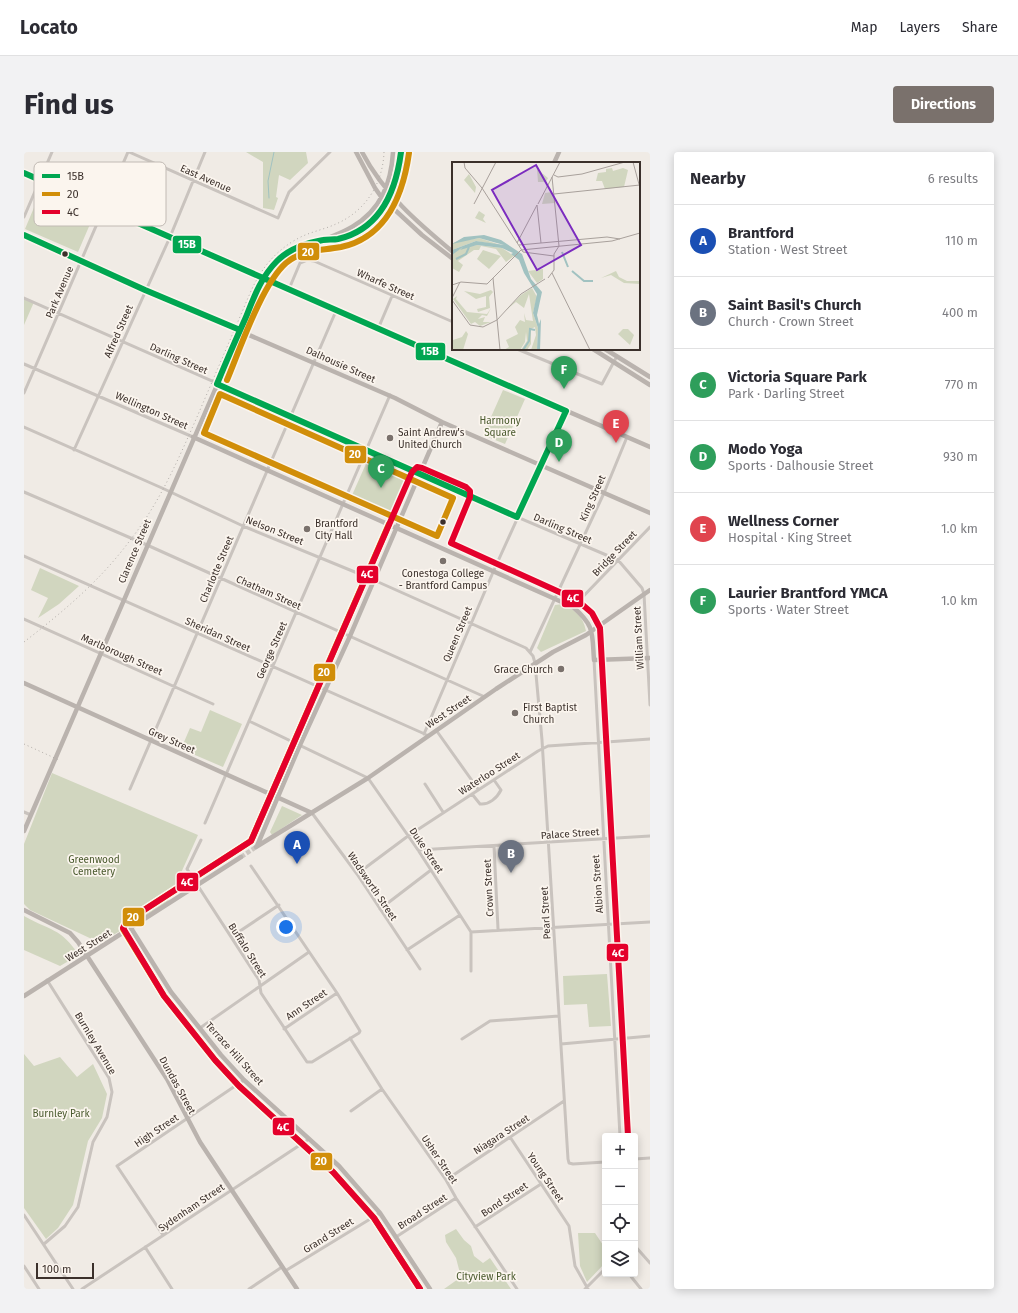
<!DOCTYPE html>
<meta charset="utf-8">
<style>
body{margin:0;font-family:"Fira Sans",sans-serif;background:#f2f2f3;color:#2b2b33}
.controls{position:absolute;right:12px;bottom:12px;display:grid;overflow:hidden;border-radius:4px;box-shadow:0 2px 10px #0003}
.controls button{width:36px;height:36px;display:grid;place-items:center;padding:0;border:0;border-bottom:1px solid #e1e1e2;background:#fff;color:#2b2b33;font:20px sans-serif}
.scale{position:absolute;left:12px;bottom:10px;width:58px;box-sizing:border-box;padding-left:4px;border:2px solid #3b302b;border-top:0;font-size:11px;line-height:14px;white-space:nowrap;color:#3b302b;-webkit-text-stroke:3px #fbf5ee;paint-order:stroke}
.you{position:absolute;left:262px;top:775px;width:14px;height:14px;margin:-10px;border:3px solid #fff;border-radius:50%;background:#1a73e8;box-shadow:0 0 0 6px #1a73e833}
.badge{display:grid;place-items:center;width:26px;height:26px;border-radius:50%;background:#7a716c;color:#fff;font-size:13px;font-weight:700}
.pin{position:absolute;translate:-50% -33px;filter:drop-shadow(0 1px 2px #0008)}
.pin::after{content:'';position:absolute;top:21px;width:14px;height:12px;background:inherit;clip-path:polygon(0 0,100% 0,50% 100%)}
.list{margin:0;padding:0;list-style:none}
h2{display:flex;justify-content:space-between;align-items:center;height:52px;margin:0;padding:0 16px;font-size:17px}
h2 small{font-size:13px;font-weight:400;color:#7c7c81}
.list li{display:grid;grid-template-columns:26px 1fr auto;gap:12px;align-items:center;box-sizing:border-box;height:72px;padding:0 16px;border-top:1px solid #e1e1e2}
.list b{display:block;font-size:15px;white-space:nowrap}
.list p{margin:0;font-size:13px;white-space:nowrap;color:#7c7c81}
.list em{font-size:13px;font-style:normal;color:#7c7c81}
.icon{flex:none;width:22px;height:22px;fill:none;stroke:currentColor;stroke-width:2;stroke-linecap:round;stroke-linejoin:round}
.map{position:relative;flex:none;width:626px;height:1137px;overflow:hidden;border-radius:4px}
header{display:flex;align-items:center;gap:24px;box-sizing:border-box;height:56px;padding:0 20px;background:#fff;border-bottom:1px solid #e1e1e2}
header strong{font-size:19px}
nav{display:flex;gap:22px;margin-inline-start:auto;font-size:14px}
.intro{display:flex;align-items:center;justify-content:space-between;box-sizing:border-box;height:96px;padding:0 24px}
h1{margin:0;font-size:28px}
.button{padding:10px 18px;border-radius:4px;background:#7a716c;color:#fff;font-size:14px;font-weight:700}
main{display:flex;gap:24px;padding:0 24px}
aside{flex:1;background:#fff;border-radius:4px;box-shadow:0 2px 10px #0003}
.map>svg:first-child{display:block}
.green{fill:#d1d6bf}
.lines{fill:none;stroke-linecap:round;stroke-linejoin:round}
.stream{stroke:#a1c2c1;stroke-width:1}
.secondary-tunnel{stroke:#ccc6c0;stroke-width:4.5;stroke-dasharray:4.5 2;stroke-linecap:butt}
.street{stroke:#c9c3be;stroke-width:3}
.secondary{stroke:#bab3ae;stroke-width:4.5}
.rail{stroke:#b1aca8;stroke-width:1;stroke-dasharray:1 3;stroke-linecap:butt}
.bus-1-casing{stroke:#fbf5ee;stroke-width:9}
.bus-2-casing{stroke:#fbf5ee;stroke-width:9}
.bus-3-casing{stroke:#fbf5ee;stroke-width:9}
.bus-1{stroke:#00a651;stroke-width:6}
.bus-2{stroke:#d18e09;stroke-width:6}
.bus-3{stroke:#e4002b;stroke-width:6}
.bus-dot{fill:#3b302b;stroke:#fbf5ee;stroke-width:1.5}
.poi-dot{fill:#7a716c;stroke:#fbf5ee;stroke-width:1.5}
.labels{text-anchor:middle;stroke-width:3.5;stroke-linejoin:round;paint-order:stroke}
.street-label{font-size:10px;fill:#3b302b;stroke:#fbf5ee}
.park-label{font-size:10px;fill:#4a5a2e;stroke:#fbf5ee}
.poi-label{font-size:10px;fill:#3b302b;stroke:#fbf5ee;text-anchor:start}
.inset-river{fill:none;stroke:#a1c2c1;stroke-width:2}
.inset-road{fill:none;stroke:#a8a09b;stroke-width:1}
.view{fill:#7b2cbf;fill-opacity:0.15;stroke:#7b2cbf;stroke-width:2}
.inset-edge{fill:none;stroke:#3b302b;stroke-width:2}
.key{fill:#fbf5ee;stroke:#c1bab4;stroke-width:1}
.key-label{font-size:11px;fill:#3b302b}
.line-badge{stroke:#fbf5ee;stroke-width:1.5}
.badge-label{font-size:11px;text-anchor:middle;font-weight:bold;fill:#fff}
</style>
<header>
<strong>Locato</strong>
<nav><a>Map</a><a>Layers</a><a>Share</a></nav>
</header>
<div class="intro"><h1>Find us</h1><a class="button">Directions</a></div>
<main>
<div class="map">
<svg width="626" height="1137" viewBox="0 0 626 1137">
<rect width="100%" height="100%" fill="#f0ebe5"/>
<path class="green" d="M 222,0 L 282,0 L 284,11 L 266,28 L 255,23 L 252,45 L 254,46 L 250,58 L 239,56 L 239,10 Z
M 19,34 L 73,56 L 54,100 L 1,77 Z
M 0,146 L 10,150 L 0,173 Z
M 479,238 L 501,247 L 481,292 L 459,283 Z
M 345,305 L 388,325 L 369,369 L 325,350 Z
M 16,416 L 55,434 L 35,452 L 14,466 L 24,446 L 7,438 Z
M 539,452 C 552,459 559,464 562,479 L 517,500 L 513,496 L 531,453 Z
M 186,558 L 218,572 L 199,615 L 157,597 L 166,576 L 177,580 Z
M 28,621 L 174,683 L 144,750 L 81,788 L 72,789 L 6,758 L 0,752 L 0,692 Z
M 258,654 L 278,663 L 248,683 L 246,680 Z
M 0,764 C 26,779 36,775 55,803 L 36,814 L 0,798 Z
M 583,822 L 587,874 L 565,875 L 563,852 L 540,853 L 539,824 Z
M 0,902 L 10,914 L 36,905 L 53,925 L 69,912 L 83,942 L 78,966 L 64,989 L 49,1053 L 34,1076 L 22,1087 L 0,1056 Z
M 432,1077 L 440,1088 L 447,1094 L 450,1104 L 459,1111 L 466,1106 L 487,1137 L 420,1137 L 437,1125 L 432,1106 L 422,1090 L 421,1083 Z
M 554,1081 L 571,1081 L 581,1096 L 581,1111 L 563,1130 L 556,1114 Z"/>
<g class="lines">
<path class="stream" d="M 245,46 L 244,29 L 250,0"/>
<path class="secondary-tunnel" d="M 217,705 L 232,695"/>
<path class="street" d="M 105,0 L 254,66 L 265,40 L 306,0
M 0,65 L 28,0
M 265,137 L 276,111 L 283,108 L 290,109 L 429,170
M 0,146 L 349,300 L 390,321 L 594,408 L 618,436 L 620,442 L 626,553
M 354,177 L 368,144
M 493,197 L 578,232 L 593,204
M 0,212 L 169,285
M 0,241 L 104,0
M 0,275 L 138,336 L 219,374 L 343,425 L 502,496 L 509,504 L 511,511 L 518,588 L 544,1007 L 545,1011 L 549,1012 L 581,1010
M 50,298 L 146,85 L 181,0
M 0,340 L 123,393 L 461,545
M 0,404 L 403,583
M 549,455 L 626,375
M 0,467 L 189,552
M 506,500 L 580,341 L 603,285
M 570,508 L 596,984
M 225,569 L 344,626 L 394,698 L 447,780
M 412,578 L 454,637
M 400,582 L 470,418 L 542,259
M 401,632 L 419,660
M 106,637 L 312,159
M 448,642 L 456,652 C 465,653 473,646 477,638 L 470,628
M 0,660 L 7,663
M 288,661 L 333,722 L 396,817
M 181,671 L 366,243
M 177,688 L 163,717 L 235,828 L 237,841 L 283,910 L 288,910 L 335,881 L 336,879 L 313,841 L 227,714
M 470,694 L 474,777
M 394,698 L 626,684
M 333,722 L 384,684 L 514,599 L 524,594 L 626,587
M 356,757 L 407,718
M 447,780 L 626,770
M 207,785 L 255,753
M 383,798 L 436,763
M 447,819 L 447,780
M 176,876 L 285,800
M 260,877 L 313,841
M 326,886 L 358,937 L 422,1028 L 432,1046 L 493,1137
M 438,887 L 466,869 L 535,864
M 537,892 L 626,884
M 327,959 L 358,937
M 486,985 L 545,1074 L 551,1114 L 564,1137
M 611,1007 L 626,1006
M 422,1028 L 540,949
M 0,1063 L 49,1137
M 451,1075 L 517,1032
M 139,1083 L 93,1014 L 220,928
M 372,1085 L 432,1046
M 20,1092 L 41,1074 L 54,1055 L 69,990 L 83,965 L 88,940 L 85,926 L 23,828
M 611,1094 L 626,1111
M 121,1095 L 148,1137
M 0,1114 L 15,1137
M 261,1119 L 356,1061
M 605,1122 L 617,1137
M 58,1137 L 285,987
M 225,1137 L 258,1115
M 561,1137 L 581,1117"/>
<path class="secondary" d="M 332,0 L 351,36 L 358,46 L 398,83 L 429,107
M 338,0 C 359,41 394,71 429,100
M 530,11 L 535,0
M 0,21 L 312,159 L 626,295
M 0,83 L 121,138 L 371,246 L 418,270 L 626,361
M 302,87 C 311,83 320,80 328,75 C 357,58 367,32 369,0
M 569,197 L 626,233
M 581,197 L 626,225
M 169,285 L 549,455 C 571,474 568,481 570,508 L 626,506
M 0,531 L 288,661
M 0,679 L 239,127 L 251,110 L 261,101 L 277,93 L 323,84 L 349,69 L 365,49 L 371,35 L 374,25 L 377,0
M 233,694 L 276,593 L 326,484 L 418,270
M 232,695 L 344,626 L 472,537 L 529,500 L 562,483 L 626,438
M 0,758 L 46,781 L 54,790 L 143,927 L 176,990 L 273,1137
M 107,776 L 147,840 L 197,903 L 220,928 L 315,1014 L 356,1061 L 406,1137
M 0,844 L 217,705"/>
<path class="rail" d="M 0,490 C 40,459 77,428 107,387 C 136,350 154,308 173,265 C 191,223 209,181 227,139 C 237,117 251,99 273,87 C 285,80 299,78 312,72 C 342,59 359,31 360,0
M 0,592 L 35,608"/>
<g class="bus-1-casing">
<path id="bus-1" d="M 0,21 L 542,259
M 0,83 L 121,138 L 216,178
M 193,232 L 493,365
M 193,232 C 202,210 212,187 222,165 C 230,145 237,125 253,109 C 265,97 282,91 299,88 C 304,87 309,88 314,87 C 357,77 372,39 377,0
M 493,365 L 542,259"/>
</g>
<g class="bus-2-casing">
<path id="bus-2" d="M 203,228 C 216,197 238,132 262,111 C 280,96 296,99 317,95 C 363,85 379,43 385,1
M 196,242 L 429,346 L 413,384 L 180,281 Z
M 365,372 L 227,689 L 103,769 L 99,777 L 140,844 L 191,908 L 215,934 L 309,1020 L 350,1066 L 396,1137"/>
</g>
<g class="bus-3-casing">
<path id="bus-3" d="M 396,1137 L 350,1066 L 309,1020 L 215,934 L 191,908 L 140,844 L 99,776 L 103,769 L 227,689 L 388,320 L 393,315 L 398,316 L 442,335 L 446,339 L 446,345 L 427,391 L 553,448 L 568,461 L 576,476 L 604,984"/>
</g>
<use href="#bus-1" class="bus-1"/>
<use href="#bus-2" class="bus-2"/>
<use href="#bus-3" class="bus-3"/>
</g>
<g class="bus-dot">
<circle cx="41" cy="102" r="3.5"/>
<circle cx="419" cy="370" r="3.5"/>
</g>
<g class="poi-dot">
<circle cx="366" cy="286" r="4"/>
<circle cx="283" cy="377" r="4"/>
<circle cx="419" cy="409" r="4"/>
<circle cx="537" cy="517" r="4"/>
<circle cx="491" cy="561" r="4"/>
</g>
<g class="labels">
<g class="street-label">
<text transform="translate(182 26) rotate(24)" y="4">East Avenue</text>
<text transform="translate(362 132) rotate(24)" y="4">Wharfe Street</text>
<text transform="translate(35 140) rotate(-67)" y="4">Park Avenue</text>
<text transform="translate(94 179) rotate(-66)" y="4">Alfred Street</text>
<text transform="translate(155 206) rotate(24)" y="4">Darling Street</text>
<text transform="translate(317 212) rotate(24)" y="4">Dalhousie Street</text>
<text transform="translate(128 258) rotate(24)" y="4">Wellington Street</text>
<text transform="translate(568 346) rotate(-66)" y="4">King Street</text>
<text transform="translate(539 376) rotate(23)" y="4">Darling Street</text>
<text transform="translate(251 378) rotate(22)" y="4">Nelson Street</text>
<text transform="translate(110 399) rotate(-67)" y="4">Clarence Street</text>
<text transform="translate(590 401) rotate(-46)" y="4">Bridge Street</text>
<text transform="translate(192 417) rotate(-67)" y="4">Charlotte Street</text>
<text transform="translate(245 440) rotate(24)" y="4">Chatham Street</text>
<text transform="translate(194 482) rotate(24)" y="4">Sheridan Street</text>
<text transform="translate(433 482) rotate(-67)" y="4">Queen Street</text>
<text transform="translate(614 486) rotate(-93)" y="4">William Street</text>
<text transform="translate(247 498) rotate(-66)" y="4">George Street</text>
<text transform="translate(98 502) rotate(24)" y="4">Marlborough Street</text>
<text transform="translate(424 559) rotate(-34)" y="4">West Street</text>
<text transform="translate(148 588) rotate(24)" y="4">Grey Street</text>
<text transform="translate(465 621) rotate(-33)" y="4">Waterloo Street</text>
<text transform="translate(546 681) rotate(-4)" y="4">Palace Street</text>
<text transform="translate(403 698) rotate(56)" y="4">Duke Street</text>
<text transform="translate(573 732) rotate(-94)" y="4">Albion Street</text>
<text transform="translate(349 734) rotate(56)" y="4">Wadsworth Street</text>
<text transform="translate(464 736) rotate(-93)" y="4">Crown Street</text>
<text transform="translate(521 761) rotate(-93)" y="4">Pearl Street</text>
<text transform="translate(64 793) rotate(-32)" y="4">West Street</text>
<text transform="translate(224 798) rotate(58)" y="4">Buffalo Street</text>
<text transform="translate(282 852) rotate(-34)" y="4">Ann Street</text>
<text transform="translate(72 891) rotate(59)" y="4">Burnley Avenue</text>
<text transform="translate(211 901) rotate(48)" y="4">Terrace Hill Street</text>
<text transform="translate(154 933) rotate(61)" y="4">Dundas Street</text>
<text transform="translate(132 978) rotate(-34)" y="4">High Street</text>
<text transform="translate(477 982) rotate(-33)" y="4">Niagara Street</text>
<text transform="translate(416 1007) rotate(56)" y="4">Usher Street</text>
<text transform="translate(522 1025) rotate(56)" y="4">Young Street</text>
<text transform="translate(480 1047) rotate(-34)" y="4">Bond Street</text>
<text transform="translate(167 1055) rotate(-34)" y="4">Sydenham Street</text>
<text transform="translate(398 1059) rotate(-33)" y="4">Broad Street</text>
<text transform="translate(304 1083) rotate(-32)" y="4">Grand Street</text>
</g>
<g class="park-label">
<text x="476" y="272">Harmony<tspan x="476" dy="12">Square</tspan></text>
<text x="70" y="711">Greenwood<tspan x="70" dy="12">Cemetery</tspan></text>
<text x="37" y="965">Burnley Park</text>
<text x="462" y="1128">Cityview Park</text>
</g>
<g class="poi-label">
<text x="374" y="284">Saint Andrew's<tspan x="374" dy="12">United Church</tspan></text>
<text x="291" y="375">Brantford<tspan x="291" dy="12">City Hall</tspan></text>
<text x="419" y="425" text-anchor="middle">Conestoga College<tspan x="419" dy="12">- Brantford Campus</tspan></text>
<text x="529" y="521" text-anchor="end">Grace Church</text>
<text x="499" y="559">First Baptist<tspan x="499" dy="12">Church</tspan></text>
</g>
</g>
<g transform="translate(428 10)">
<rect width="188" height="188" fill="#f0ebe5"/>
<path d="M 160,6 L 161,9 L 171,6 L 176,8 L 172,25 L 153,27 L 150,19 L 144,19 L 146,11 L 154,10 L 154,7 ZM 85,7 L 96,16 L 94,20 L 86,20 ZM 17,12 L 24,25 L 23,31 L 12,18 ZM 100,30 L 103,41 L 90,42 L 93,31 ZM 27,49 L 33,53 L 31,57 L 34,61 L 23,56 ZM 27,76 L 52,84 L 24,79 L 0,88 L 0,82 L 3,80 ZM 25,83 L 50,86 L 62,94 L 54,100 L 44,87 L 29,84 L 27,88 L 22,88 L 6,99 L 11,103 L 7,110 L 0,106 L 0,93 L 3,90 L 11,85 ZM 31,88 L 49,94 L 37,107 L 25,97 ZM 91,107 L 91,117 L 85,121 L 76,109 ZM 164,109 L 167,115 L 175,119 L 188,119 L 188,122 L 172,121 L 159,113 L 149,116 ZM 80,126 L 85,135 L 81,151 L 86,166 L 85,188 L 79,188 L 84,173 L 83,165 L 79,167 L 79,182 L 75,188 L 69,188 L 75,179 L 74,170 L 73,180 L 68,188 L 52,188 L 57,185 L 54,178 L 66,172 L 63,165 L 68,158 L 73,160 L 74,169 L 72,151 L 74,158 L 81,159 L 77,132 L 72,146 L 64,140 L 53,149 L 69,133 ZM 39,128 L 41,130 L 37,135 L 38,146 L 26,150 L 25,147 L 34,145 L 34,134 L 24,137 L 12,129 L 28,132 ZM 5,134 L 4,137 L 15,150 L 35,152 L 39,146 L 35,154 L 30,153 L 26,157 L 33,155 L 31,160 L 39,160 L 28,164 L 23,160 L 19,162 L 1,137 ZM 171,167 L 176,167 L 182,173 L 178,183 L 166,172 ZM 14,169 L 16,172 L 11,188 L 0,188 L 1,178 L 10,175 Z" fill="#d1d6bf"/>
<path d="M 32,73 L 49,78 L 70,92 L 79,117 L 90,130 L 85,153 L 86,157 L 87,154 L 86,157 L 87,162 L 89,157 L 88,188 L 85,188 L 86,166 L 81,151 L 85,132 L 72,111 L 67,98 L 59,92 L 61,91 L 50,86 L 25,83 L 8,88 L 11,85 L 0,93 L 0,88 L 24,79 L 52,83 L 27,76 L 0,82 L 12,75 Z" fill="#a1c2c1"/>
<path class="inset-river" d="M 110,90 L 116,105M 4,97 L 14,92 L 17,85M 120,109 L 132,119 L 141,119M 71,188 L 77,179 L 78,167 L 83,168"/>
<path class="inset-road" d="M 12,0 L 13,6 L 30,26 L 71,90 L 102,94M 181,0 L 188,26M 102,13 L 106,15 L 130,12 L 173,0M 102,32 L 188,23M 22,42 L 44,0M 86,42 L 108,0M 85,43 L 89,81M 65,81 L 85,43M 67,83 L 155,75 L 168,77M 100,111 L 138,188M 41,116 L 48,188M 96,116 L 102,108 L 102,92 L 107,84 L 100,15M 0,123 L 9,120 L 35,122 L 69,88 L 160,79 L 188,71M 0,136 L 8,120M 0,138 L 18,163 L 31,165 L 45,158 L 69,132 L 93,117"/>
<path class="view" d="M 84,3 L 129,83 L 85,108 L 40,28 Z"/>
<rect width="188" height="188" class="inset-edge"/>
</g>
<rect x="10" y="10" width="132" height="64" rx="6" class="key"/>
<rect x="18" y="22" width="18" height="4" fill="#00a651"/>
<rect x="18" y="40" width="18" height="4" fill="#d18e09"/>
<rect x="18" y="58" width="18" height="4" fill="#e4002b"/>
<g class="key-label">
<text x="43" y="28">15B</text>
<text x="43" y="46">20</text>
<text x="43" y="64">4C</text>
</g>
<g class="line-badge">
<rect x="148" y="83" width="30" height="19" rx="4" fill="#00a651"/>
<rect x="273" y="90" width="23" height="19" rx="4" fill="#d18e09"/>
<rect x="391" y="190" width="31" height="19" rx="4" fill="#00a651"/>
<rect x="320" y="293" width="23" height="19" rx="4" fill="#d18e09"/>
<rect x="332" y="413" width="23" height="19" rx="4" fill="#e4002b"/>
<rect x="537" y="437" width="23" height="19" rx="4" fill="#e4002b"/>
<rect x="289" y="511" width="23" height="19" rx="4" fill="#d18e09"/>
<rect x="152" y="720" width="23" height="20" rx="4" fill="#e4002b"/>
<rect x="98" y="755" width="23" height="20" rx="4" fill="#d18e09"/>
<rect x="582" y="791" width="23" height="19" rx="4" fill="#e4002b"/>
<rect x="248" y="965" width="23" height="19" rx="4" fill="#e4002b"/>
<rect x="286" y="1000" width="23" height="19" rx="4" fill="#d18e09"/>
</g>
<g class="badge-label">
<text x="163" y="96">15B</text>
<text x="284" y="104">20</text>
<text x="406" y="203">15B</text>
<text x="331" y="306">20</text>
<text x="343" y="426">4C</text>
<text x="549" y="450">4C</text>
<text x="300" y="524">20</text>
<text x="163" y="734">4C</text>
<text x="109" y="769">20</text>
<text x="594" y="805">4C</text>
<text x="259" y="979">4C</text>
<text x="297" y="1013">20</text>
</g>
</svg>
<div class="controls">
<button>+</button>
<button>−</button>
<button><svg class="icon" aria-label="locate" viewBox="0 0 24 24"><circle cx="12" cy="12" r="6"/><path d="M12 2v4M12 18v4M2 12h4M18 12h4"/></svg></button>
<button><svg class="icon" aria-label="layers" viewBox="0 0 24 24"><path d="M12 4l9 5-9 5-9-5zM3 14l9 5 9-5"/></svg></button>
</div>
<div class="scale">100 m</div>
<div class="you"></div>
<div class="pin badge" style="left:273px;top:712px;background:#1a4fb4">A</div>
<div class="pin badge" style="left:487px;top:721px;background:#6b7280">B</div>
<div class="pin badge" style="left:357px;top:336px;background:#2e9e5b">C</div>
<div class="pin badge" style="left:535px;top:310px;background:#2e9e5b">D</div>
<div class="pin badge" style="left:592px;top:291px;background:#e0444e">E</div>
<div class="pin badge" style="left:540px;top:237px;background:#2e9e5b">F</div>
</div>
<aside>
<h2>Nearby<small>6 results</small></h2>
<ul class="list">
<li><span class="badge" style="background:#1a4fb4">A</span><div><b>Brantford</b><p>Station · West Street</p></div><em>110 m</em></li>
<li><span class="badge" style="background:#6b7280">B</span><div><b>Saint Basil's Church</b><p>Church · Crown Street</p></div><em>400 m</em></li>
<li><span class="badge" style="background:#2e9e5b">C</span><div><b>Victoria Square Park</b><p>Park · Darling Street</p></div><em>770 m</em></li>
<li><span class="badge" style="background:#2e9e5b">D</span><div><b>Modo Yoga</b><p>Sports · Dalhousie Street</p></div><em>930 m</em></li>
<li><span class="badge" style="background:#e0444e">E</span><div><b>Wellness Corner</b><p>Hospital · King Street</p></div><em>1.0 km</em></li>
<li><span class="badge" style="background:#2e9e5b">F</span><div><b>Laurier Brantford YMCA</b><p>Sports · Water Street</p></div><em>1.0 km</em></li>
</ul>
</aside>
</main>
